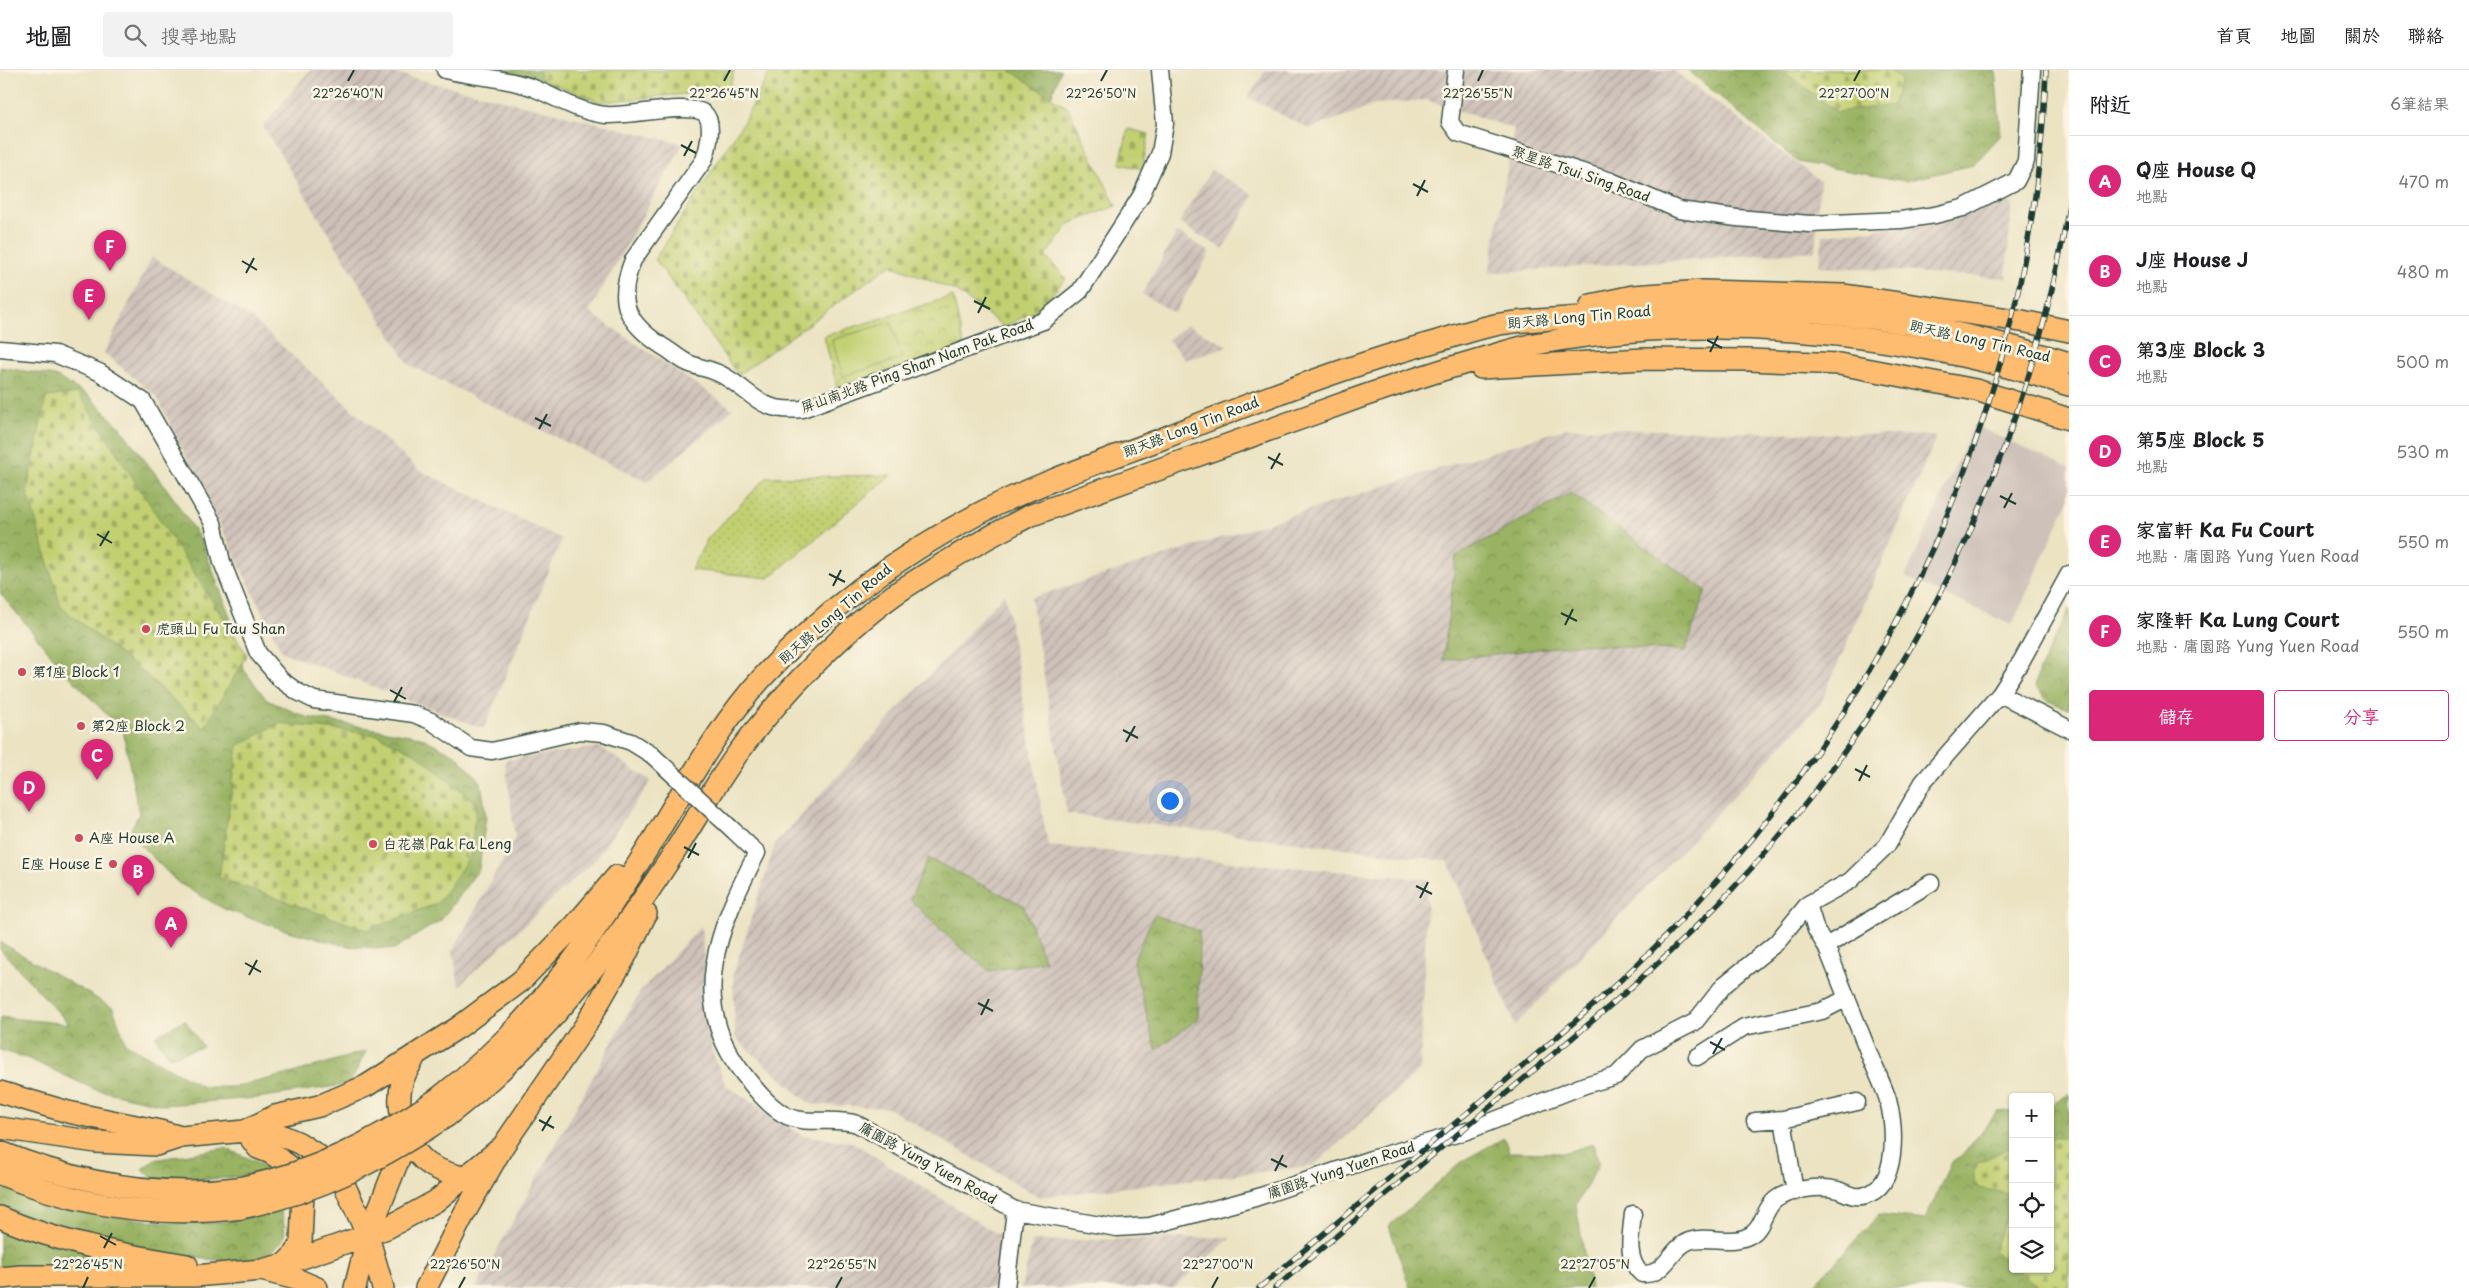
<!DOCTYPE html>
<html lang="zh-TW">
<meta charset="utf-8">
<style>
body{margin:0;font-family:"Playpen Sans","LXGW WenKai TC",sans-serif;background:#f2f2f2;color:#202124}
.controls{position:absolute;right:15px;bottom:15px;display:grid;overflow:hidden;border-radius:5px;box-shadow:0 1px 4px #0004}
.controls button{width:45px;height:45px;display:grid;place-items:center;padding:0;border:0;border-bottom:1px solid #e0e0e0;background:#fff;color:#202124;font:25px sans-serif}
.you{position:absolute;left:1169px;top:730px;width:18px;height:18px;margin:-12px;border:4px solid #fff;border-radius:50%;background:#1a73e8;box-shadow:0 0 0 8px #1a73e833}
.badge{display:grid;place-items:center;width:32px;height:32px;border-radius:50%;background:#db2777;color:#fff;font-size:16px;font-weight:700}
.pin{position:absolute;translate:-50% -41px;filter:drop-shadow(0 1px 2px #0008)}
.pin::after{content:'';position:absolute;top:26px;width:18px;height:15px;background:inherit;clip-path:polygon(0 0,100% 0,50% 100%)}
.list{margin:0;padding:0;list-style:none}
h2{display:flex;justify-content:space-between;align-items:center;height:65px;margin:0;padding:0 20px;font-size:21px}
h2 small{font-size:16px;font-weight:400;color:#757577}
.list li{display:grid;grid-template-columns:32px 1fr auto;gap:15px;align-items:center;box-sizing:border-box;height:90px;padding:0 20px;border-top:1px solid #e0e0e0}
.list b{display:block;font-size:19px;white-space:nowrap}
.list p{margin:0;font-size:16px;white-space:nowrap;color:#757577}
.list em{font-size:16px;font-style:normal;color:#757577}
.actions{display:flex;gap:10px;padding:15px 20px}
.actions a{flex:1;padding:11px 0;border:1px solid #db2777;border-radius:5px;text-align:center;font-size:18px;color:#db2777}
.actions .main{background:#db2777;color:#fff}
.icon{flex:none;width:28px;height:28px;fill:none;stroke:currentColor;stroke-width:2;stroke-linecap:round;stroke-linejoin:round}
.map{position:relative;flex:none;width:2069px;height:1218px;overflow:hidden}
header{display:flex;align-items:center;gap:30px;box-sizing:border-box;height:70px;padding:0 25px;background:#fff;border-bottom:1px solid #e0e0e0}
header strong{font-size:24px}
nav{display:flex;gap:28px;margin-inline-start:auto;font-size:18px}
.search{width:350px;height:45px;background:#f2f2f2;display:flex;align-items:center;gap:12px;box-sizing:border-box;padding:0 18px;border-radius:5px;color:#757577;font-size:19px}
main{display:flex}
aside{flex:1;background:#fff}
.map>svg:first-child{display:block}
.industrial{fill:url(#industrial-furrows)}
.railway{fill:#cec1b9}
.grass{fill:url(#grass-dots);stroke:#708653}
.forest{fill:url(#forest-crowns);stroke:#5c784c}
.cemetery{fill:url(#cemetery-stones);stroke:#708653}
.park{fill:url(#park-crowns);stroke:#708653}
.garden{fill:#c2d072;stroke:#708653}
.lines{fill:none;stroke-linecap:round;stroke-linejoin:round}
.minor-casing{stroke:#3e5649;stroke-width:19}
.major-casing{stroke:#3e5649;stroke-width:24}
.minor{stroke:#fff;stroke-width:16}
.major{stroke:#febc70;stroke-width:21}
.rail-casing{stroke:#1f3d34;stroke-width:5.5}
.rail{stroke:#fcf5e5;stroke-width:4;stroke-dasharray:11;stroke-linecap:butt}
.minor-bridge-casing{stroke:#3e5649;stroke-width:19;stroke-linecap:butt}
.major-bridge-casing{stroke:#3e5649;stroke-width:24;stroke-linecap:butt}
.minor-bridge{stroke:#fff;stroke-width:16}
.major-bridge{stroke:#febc70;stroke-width:21}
.ticks{fill:none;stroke:#1f3d34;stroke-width:2}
.poi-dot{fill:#d1495b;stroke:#fcf5e5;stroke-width:2}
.labels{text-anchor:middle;stroke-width:5;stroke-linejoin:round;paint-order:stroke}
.street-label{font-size:14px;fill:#1f3d34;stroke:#fcf5e5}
.poi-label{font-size:14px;fill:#1f3d34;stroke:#fcf5e5;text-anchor:start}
.ticks-label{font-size:12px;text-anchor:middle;fill:#1f3d34;stroke:#fcf5e5;stroke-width:5;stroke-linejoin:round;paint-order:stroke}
</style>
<header>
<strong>地圖</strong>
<div class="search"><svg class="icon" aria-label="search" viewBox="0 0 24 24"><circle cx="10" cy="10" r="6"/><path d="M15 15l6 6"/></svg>搜尋地點</div>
<nav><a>首頁</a><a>地圖</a><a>關於</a><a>聯絡</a></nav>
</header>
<main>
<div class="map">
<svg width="2069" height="1218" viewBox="0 0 2069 1218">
<defs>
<pattern id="industrial-furrows" width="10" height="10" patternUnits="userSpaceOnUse" patternTransform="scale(1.25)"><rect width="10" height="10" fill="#cec1b9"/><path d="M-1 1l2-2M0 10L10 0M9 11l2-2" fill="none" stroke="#a79e97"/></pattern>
<pattern id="grass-dots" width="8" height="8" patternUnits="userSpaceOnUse" patternTransform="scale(1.25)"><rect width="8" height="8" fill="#c2d072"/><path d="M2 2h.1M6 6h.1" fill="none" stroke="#9daa5e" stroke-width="1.8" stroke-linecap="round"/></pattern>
<pattern id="forest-crowns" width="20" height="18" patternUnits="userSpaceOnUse" patternTransform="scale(1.25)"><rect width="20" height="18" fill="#99b264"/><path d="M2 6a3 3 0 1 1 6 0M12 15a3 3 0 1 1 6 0" fill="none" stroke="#7c9253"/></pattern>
<pattern id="cemetery-stones" width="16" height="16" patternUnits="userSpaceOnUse" patternTransform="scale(1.25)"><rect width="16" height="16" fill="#c2d072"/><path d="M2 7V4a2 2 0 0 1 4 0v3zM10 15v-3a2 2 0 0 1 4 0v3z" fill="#9daa5e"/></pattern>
<pattern id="park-crowns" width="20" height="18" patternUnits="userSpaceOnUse" patternTransform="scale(1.25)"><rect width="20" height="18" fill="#c2d072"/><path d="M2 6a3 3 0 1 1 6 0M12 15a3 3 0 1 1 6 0" fill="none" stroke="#9daa5e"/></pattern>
</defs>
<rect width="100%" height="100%" fill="#fcf5e5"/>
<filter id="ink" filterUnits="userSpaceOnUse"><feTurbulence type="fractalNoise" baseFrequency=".02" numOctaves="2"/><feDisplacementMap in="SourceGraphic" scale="10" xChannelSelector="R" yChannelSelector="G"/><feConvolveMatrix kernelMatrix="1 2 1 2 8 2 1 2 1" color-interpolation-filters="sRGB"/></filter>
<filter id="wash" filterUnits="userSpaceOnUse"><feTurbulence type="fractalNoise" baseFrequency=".0096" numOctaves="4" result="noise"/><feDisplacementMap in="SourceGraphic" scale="20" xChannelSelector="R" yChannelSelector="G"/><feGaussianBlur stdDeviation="1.12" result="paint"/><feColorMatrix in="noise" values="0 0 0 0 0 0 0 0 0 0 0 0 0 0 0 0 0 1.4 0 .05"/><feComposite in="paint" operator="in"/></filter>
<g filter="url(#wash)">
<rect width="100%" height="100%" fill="#ebe3c2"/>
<path class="industrial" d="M 310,0 L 381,0 L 683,74 L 589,242 L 733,339 L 647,412 L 409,295 L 263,56 Z
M 1266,0 L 1673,0 L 1820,111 L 1815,181 L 1489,203 L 1514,59 L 1427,30 L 1377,34 L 1309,59 L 1248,27 Z
M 1211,100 L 1254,125 L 1223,179 L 1179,153 Z
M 1995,131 L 2012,132 L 2006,208 L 1819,196 L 1823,165 L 1948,152 Z
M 1177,162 L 1210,182 L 1175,243 L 1142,224 Z
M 152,187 L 251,248 L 419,400 L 562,469 L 484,659 L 282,582 L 157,327 L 104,283 Z
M 1187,255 L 1228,276 L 1185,290 L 1168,270 Z
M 1567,358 L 1937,366 L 1820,635 L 1515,956 L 1448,791 L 1067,744 L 1031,528 Z
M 1005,523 L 1048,776 L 1428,809 L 1420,1000 L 1313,1096 L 1039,1127 L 888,1038 L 810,1034 L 735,968 L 733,905 L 775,774 Z
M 600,677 L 651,711 L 595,790 L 459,916 L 453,880 L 515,768 L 505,690 Z
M 701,856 L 712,982 L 726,1015 L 801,1065 L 852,1072 L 1002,1167 L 994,1218 L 476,1218 L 640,922 Z
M 1231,1167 L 1174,1218 L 1021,1218 L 1033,1171 Z"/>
<path class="railway" d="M 1974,355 L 2069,398 L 2069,429 L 2012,555 L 1905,507 Z"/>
<path class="grass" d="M 891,405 L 769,508 L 691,500 L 708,468 L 767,407 Z"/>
<path class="forest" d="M 462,0 L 551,0 L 561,31 Z
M 966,0 L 1061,0 L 1050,29 Z
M 1688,0 L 1995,0 L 2001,65 L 1973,95 L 1905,111 L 1798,92 Z
M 0,297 L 55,306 L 89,326 L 118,355 L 170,423 L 202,472 L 229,544 L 244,600 L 267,630 L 306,647 L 421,667 L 457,686 L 481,712 L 486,746 L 479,799 L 441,850 L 394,879 L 347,876 L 288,861 L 224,839 L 177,812 L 129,763 L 139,744 L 123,661 L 68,605 L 0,523 Z
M 1571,423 L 1706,521 L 1685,581 L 1583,574 L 1443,590 L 1456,486 Z
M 2069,539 L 2069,571 L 2062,584 L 2069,589 L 2069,639 L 2048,631 L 2035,617 L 2038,602 Z
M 928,788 L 1023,835 L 1045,891 L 990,901 L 954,872 L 910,830 Z
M 1154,845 L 1199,861 L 1198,949 L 1156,980 L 1133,891 Z
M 0,872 L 113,938 L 126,974 L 203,1017 L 234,1017 L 293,1003 L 366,981 L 350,1014 L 257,1028 L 164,1035 L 94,1019 L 29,989 L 0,980 L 0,947 L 69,954 L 0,879 Z
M 185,950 L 203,977 L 169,987 L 155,966 Z
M 2069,1024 L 2069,1218 L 1811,1218 L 1879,1145 L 1925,1150 L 1951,1092 L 1962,1086 L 1997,1042 L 2013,1040 L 2013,1199 L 2050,1199 L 2050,1036 Z
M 1504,1068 L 1509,1082 L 1563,1083 L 1593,1074 L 1599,1093 L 1576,1135 L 1590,1218 L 1410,1218 L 1389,1156 L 1464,1090 Z
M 225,1078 L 273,1099 C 259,1107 175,1113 158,1110 C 153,1108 146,1103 142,1099 L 154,1090 Z
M 0,1114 C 71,1136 130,1155 206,1153 C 231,1152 257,1145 281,1141 C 283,1150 287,1162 282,1171 C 278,1178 266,1186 258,1188 C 220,1200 81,1168 42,1154 C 28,1149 14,1142 0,1136 Z
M 0,1158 L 169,1198 L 0,1201 Z"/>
<path class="cemetery" d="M 539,0 L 734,0 L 729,20 L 600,32 L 541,9 Z
M 771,0 L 1009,0 L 1068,38 L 1116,136 L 1069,154 L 1045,186 L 1066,208 L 1039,239 L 1004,257 L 956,221 L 890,195 L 738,305 L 655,189 L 743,53 Z
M 1782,0 L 1891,0 L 1901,10 L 1892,35 L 1837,42 Z
M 1128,59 L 1149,64 L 1142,99 L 1120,94 Z
M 78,323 L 247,585 L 204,658 L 150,608 L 61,537 L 27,421 L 46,327 Z
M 279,653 L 378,665 L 418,685 L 477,734 L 470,786 L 438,833 L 367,860 L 219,808 L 238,676 Z
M 2050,1068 L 2069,1068 L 2069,1218 L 2038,1218 L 2016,1199 L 2050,1199 Z
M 2013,1076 L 2013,1124 L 1974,1117 L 1974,1095 Z
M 2013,1132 L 2013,1197 L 1993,1180 Z"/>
<path class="park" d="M 953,226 L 964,277 L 837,317 L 824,266 Z"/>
<path class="garden" d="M 891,252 L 902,288 L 843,306 L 832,270 Z"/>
</g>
<g filter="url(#ink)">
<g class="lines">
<g class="minor-casing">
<path id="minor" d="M 445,0 C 473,7 503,7 531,17 C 556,27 578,42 606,45 C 627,47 688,32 704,43 C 715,52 708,79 704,90 L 633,190 C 616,232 626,252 662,276 C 671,281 679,289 688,293 C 699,298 713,299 724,306 C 755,324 760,343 802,339 L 1043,251 L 1080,221 L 1141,126 L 1160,83 L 1165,54 L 1160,0
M 1456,0 L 1450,52 L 1458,63 L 1611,111 L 1679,140 L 1737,148 L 1810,154 L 1901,150 L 1935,145 L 1963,138 L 2016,111 L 2026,91 L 2032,0
M 0,279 L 55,284 L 99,302 L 143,331 L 213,453 L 222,492 L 258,583 L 281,610 L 298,622 L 314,630 L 414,644 L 431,651 L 471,678 L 492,681 L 580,661 L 604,663 L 631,672 L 652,685
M 2000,624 L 2069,659
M 734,761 L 757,783 C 719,857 685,933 745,1006 C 756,1020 767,1034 783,1044 C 806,1057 833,1046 857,1054 L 1015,1140 L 1117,1158 L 1150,1156 L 1255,1128 L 1371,1089 L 1467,1061 L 1585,1015 L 1616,1006 L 1642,979 L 1695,952 L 1724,915 L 1776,873 L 1808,834 L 1850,811 L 1887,775 L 1923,712 L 2000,624 L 2022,590 L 2069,504
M 1826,876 L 1931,813
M 1697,987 L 1744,957 L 1822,941 L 1847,928
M 1783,1049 L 1795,1122
M 1755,1051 L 1783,1049 L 1857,1032
M 1633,1144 C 1631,1164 1625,1190 1642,1204 C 1666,1206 1670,1178 1689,1171 C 1709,1164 1733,1177 1752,1164 C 1763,1157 1764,1139 1775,1130 C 1789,1119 1821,1115 1838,1120 C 1847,1123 1855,1129 1866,1125 C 1899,1115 1895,1057 1888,1030 C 1883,1014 1874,997 1868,981 C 1854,946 1840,911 1826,876 L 1816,860 L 1808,834
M 1006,1218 L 1015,1140"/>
</g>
<g class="major-casing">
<path id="major" d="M 1591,235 L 1633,226 L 1703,221 L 1843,225 L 2022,251 L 2069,261
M 1481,298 L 1644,289 L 1750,290 L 1839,294 L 1976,320 L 2069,349
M 414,988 C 410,996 404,1004 402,1013 C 395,1037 406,1076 426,1092 C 437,1101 452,1104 465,1108
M 0,1022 L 68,1042 L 160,1061 L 181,1067 L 245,1061 L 278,1064 L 299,1073 L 328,1092 L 342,1110 L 368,1166 L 383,1218
M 436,1030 C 535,954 588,874 653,770 C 687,715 718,656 762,608 C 823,541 898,486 978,444 C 1036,414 1098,393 1159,370 C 1249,334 1340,298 1434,272 C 1456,266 1478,258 1500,254 C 1532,249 1565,249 1597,246 C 1639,242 1681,238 1724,238 C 1841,238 1957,258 2069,293
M 447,1046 C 545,970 607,886 674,783 C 695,750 715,715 738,683 C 778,628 847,556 904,518 C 944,492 986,468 1029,446 C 1126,411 1222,377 1319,342 C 1373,322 1427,304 1483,288 C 1502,283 1521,276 1541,273 C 1716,242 1900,261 2069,315
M 0,1058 L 96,1072 L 156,1075 L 181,1067
M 245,1061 L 275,1046 L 319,1036 L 366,1016 L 459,957 L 521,911 L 576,854 L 617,806
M 245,1061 L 258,1078 L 271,1083 L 289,1096 L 303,1123 L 301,1172 L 296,1183 L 285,1194
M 0,1082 C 77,1113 155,1128 238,1118
M 0,1104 C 78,1136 157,1149 241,1138
M 0,1147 C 58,1173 125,1185 187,1195
M 265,1201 L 296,1209 L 317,1218
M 0,1208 L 21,1206 L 195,1206 L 262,1200 L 285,1194 L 387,1158 L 436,1131 L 503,1076
M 355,1218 L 368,1166 L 407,1068
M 426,1218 L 464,1144 L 503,1076 L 587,953 L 625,887 L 646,844"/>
</g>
<use href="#minor" class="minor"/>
<use href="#major" class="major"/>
<g class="rail-casing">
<path id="rail" d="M 1259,1218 C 1334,1155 1409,1091 1485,1028 C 1543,979 1601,931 1655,877 C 1890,640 2033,336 2046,0
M 1275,1218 C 1349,1155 1423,1093 1498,1030 C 1576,965 1655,901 1725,827 C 1907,635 2024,396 2069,136"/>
</g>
<use href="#rail" class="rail"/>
<g class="minor-bridge-casing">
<path id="minor-bridge" d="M 652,685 L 734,761"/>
</g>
<g class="major-bridge-casing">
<path id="major-bridge" d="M 238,1118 C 311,1104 374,1072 436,1030
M 241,1138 C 321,1122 380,1090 447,1046"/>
</g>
<use href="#minor-bridge" class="minor-bridge"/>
<use href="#major-bridge" class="major-bridge"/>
</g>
</g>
<path class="ticks" d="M 348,11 L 354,0M 724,11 L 730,0M 1101,11 L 1107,0M 1478,11 L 1483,0M 1854,11 L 1860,0M 681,75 L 696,83M 684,86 L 692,71M 1413,114 L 1428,122M 1417,126 L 1425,110M 242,191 L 257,200M 246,203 L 254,188M 974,231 L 990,239M 978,243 L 986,227M 1707,270 L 1722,278M 1710,282 L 1718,266M 535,348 L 551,356M 539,359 L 547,344M 1268,387 L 1283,395M 1271,399 L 1280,383M 2000,426 L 2016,434M 2004,438 L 2012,423M 97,464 L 112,473M 100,476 L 109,461M 829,504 L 845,512M 833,516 L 841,500M 1561,543 L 1577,551M 1565,555 L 1573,539M 390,620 L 406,629M 394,632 L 402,617M 1123,660 L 1138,668M 1126,672 L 1135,656M 1855,699 L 1870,707M 1859,711 L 1867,695M 684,777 L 699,785M 688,788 L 696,773M 1416,816 L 1432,824M 1420,828 L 1428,812M 245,893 L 261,902M 249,905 L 257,890M 978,933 L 993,941M 981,945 L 989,929M 1710,972 L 1725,980M 1713,984 L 1722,968M 539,1050 L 554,1058M 542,1061 L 551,1046M 1271,1089 L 1287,1097M 1275,1101 L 1283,1085M 100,1166 L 116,1175M 104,1178 L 112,1163M 83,1218 L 88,1207M 459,1218 L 465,1207M 836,1218 L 842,1207M 1212,1218 L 1218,1207M 1589,1218 L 1595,1207"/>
<g class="poi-dot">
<circle cx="146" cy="559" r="5"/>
<circle cx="22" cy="602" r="5"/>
<circle cx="81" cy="656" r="5"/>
<circle cx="79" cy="768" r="5"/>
<circle cx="373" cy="774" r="5"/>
<circle cx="113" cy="794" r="5"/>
</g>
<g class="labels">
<g class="street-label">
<text transform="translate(1581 104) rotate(19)" y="5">聚星路 Tsui Sing Road</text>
<text transform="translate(1579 247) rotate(-5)" y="5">朗天路 Long Tin Road</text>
<text transform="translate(1980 271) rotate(13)" y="5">朗天路 Long Tin Road</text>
<text transform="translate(917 296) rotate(-20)" y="5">屏山南北路 Ping Shan Nam Pak Road</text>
<text transform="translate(1191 357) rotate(-21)" y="5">朗天路 Long Tin Road</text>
<text transform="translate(835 544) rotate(-41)" y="5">朗天路 Long Tin Road</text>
<text transform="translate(928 1093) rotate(29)" y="5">庸園路 Yung Yuen Road</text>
<text transform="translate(1341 1100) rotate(-18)" y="5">庸園路 Yung Yuen Road</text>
</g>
<g class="poi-label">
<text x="156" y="564">虎頭山 Fu Tau Shan</text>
<text x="32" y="607">第1座 Block 1</text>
<text x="91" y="661">第2座 Block 2</text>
<text x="89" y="773">A座 House A</text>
<text x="383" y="779">白花嶺 Pak Fa Leng</text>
<text x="103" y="799" text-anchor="end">E座 House E</text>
</g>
</g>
<g class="ticks-label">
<text x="348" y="28">22°26'40"N</text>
<text x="724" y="28">22°26'45"N</text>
<text x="1101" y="28">22°26'50"N</text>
<text x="1478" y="28">22°26'55"N</text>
<text x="1854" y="28">22°27'00"N</text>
<text x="88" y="1199">22°26'45"N</text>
<text x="465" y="1199">22°26'50"N</text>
<text x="842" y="1199">22°26'55"N</text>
<text x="1218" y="1199">22°27'00"N</text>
<text x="1595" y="1199">22°27'05"N</text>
</g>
</svg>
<div class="controls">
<button>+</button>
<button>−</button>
<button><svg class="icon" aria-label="locate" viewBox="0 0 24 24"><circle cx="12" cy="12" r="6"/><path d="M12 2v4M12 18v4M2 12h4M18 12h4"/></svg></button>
<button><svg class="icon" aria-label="layers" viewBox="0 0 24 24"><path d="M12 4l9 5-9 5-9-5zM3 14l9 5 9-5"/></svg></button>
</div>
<div class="you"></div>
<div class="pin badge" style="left:171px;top:878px">A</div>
<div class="pin badge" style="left:138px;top:826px">B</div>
<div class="pin badge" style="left:97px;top:710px">C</div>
<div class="pin badge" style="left:29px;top:742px">D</div>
<div class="pin badge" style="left:89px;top:250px">E</div>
<div class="pin badge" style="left:110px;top:201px">F</div>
</div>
<aside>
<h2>附近<small>6筆結果</small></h2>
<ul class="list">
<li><span class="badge">A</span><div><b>Q座 House Q</b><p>地點</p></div><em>470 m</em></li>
<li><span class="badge">B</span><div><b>J座 House J</b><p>地點</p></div><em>480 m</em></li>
<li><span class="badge">C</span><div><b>第3座 Block 3</b><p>地點</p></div><em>500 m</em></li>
<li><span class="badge">D</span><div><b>第5座 Block 5</b><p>地點</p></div><em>530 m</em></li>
<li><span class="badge">E</span><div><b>家富軒 Ka Fu Court</b><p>地點 · 庸園路 Yung Yuen Road</p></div><em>550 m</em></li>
<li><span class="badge">F</span><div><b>家隆軒 Ka Lung Court</b><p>地點 · 庸園路 Yung Yuen Road</p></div><em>550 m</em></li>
</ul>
<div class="actions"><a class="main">儲存</a><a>分享</a></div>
</aside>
</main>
